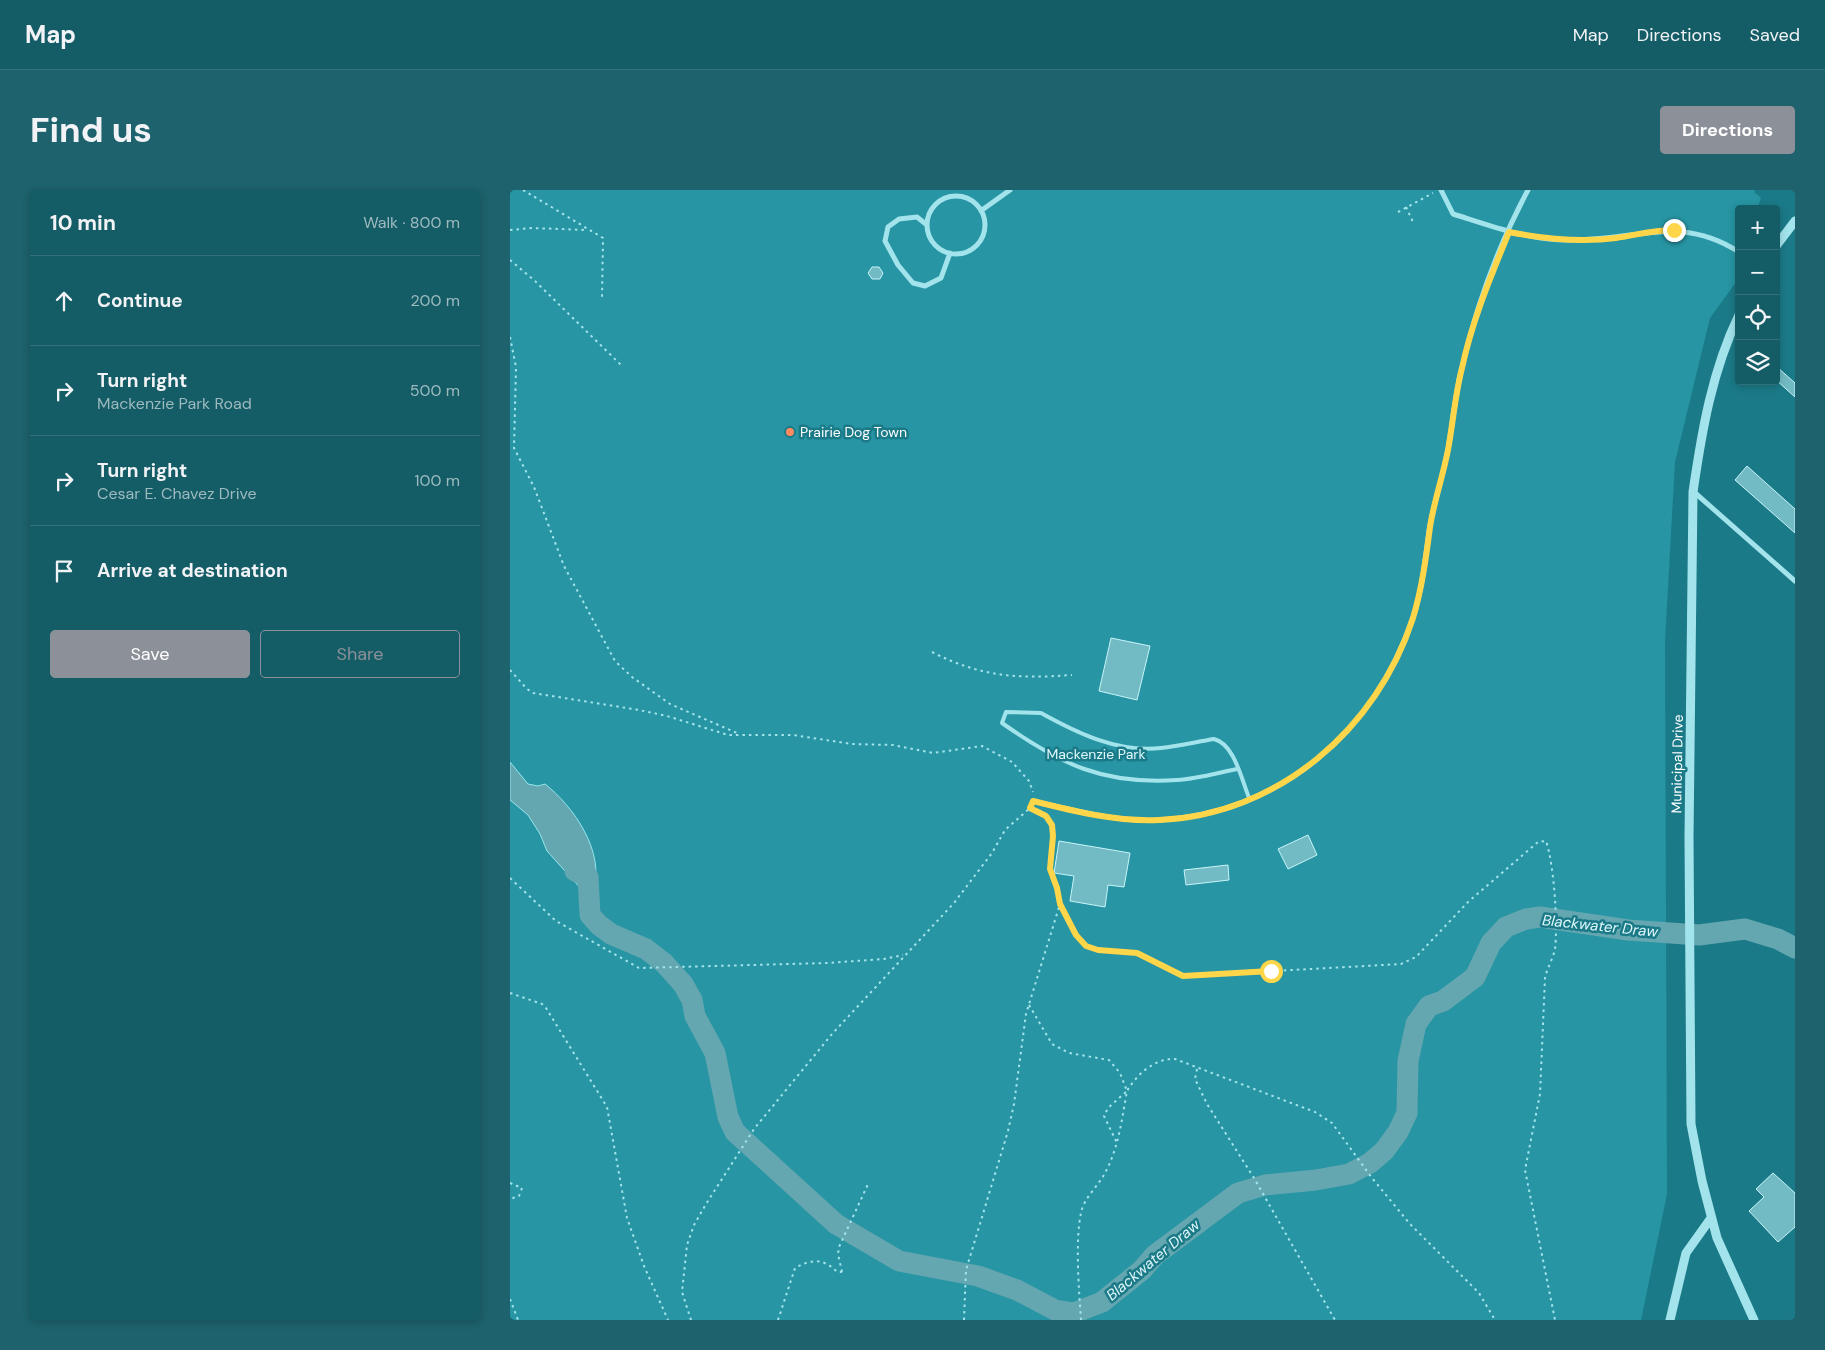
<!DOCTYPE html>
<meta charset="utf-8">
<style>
body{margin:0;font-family:"DM Sans",sans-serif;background:#1d626c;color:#f1f3f6}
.controls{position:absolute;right:15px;top:15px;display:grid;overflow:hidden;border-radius:5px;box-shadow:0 2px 8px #0003}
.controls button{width:45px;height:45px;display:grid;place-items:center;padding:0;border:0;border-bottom:1px solid #33717a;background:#145c66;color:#f1f3f6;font:25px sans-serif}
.stop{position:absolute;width:15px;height:15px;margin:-11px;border:4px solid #ffd54a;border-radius:50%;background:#fff}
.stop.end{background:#ffd54a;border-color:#fff;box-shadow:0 1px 5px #0008}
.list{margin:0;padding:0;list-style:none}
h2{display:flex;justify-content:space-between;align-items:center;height:65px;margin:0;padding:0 20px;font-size:21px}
h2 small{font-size:16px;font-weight:400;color:#9dbabf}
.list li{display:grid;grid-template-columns:32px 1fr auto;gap:15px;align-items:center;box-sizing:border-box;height:90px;padding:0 20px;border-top:1px solid #33717a}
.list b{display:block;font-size:19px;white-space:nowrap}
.list p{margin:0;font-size:16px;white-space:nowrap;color:#9dbabf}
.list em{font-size:16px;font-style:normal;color:#9dbabf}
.actions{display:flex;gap:10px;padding:15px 20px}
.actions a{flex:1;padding:11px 0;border:1px solid #8c9099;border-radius:5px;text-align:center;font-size:18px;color:#8c9099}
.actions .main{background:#8c9099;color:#fff}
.icon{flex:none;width:28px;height:28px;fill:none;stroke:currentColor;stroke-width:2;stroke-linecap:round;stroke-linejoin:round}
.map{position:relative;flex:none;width:1285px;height:1130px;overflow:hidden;border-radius:5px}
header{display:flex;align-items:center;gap:30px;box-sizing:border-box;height:70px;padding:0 25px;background:#145c66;border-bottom:1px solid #33717a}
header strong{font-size:24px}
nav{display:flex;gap:28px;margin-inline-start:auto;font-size:18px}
.intro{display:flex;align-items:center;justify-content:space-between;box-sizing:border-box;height:120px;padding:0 30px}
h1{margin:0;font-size:35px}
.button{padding:12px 22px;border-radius:5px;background:#8c9099;color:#fff;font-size:18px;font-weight:700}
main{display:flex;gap:30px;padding:0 30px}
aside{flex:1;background:#145c66;border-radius:5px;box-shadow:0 2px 8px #0003}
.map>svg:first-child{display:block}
.green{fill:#2795a3}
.water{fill:#64a7b0;stroke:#96e6ee}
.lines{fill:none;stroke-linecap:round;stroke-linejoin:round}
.river{stroke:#64a7b0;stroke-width:21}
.building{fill:#72bbc4;stroke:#c8f4f9}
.path{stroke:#a3e4ec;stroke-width:2;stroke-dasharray:2.5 4;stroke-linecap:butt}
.service{stroke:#a3e4ec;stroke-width:4}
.minor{stroke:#a3e4ec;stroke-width:5}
.tertiary{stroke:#a3e4ec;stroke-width:9}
.route{stroke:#ffd54a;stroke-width:6}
.poi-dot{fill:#fe8a60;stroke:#1b7a88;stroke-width:2}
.labels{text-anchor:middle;stroke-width:5;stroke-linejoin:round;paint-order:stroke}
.poi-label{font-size:14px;fill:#fff;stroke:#1b7a88;text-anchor:start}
.park-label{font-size:14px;fill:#def8fb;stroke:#1b7a88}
.street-label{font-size:14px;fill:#fff;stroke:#1b7a88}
.water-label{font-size:15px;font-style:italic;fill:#dff8fb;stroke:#1b7a88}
</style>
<header>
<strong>Map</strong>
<nav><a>Map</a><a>Directions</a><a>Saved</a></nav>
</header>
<div class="intro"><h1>Find us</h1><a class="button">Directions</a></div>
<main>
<aside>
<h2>10 min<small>Walk · 800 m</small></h2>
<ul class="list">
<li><svg class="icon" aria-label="ahead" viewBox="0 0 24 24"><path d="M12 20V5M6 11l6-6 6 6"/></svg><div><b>Continue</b></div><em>200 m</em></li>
<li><svg class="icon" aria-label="right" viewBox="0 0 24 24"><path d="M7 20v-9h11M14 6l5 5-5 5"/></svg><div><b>Turn right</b><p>Mackenzie Park Road</p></div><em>500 m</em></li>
<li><svg class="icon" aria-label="right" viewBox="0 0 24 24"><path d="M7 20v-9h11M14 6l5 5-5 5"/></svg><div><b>Turn right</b><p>Cesar E. Chavez Drive</p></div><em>100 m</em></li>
<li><svg class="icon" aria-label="arrive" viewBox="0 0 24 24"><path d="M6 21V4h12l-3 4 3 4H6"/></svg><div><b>Arrive at destination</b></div></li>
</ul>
<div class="actions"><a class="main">Save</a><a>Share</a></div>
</aside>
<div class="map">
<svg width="1285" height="1130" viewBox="0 0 1285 1130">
<rect width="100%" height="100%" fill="#1b7a88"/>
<path class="green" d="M 0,0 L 1245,0 L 1244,2 L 1251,8 L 1247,19 L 1229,19 L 1229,88 L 1200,128 L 1165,272 L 1155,451 L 1157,1004 L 1131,1130 L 0,1130 Z"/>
<path class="water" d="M 0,572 L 18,594 L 28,596 L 35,594 C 63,616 96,662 83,701 L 73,701 L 37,661 L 30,644 L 18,625 L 0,610 Z"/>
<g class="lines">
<path class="river" d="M 65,681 L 78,687 L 80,725 L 89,735 L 101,744 L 136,759 L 154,773 L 173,794 L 182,810 L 185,826 L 205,863 L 218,927 L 225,942 L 326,1034 L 389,1071 L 468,1086 L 507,1100 L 545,1120 L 564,1123 L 592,1112 L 632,1080 L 645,1065 L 728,1003 L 755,995 L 806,990 L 839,984 L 860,973 L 874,961 L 888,942 L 897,923 L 898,871 L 906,834 L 919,816 L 933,811 L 965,787 L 981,753 L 996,737 L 1016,729 L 1030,727 L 1118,740 L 1189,745 L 1235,739 L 1268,749 L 1285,758"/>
</g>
<path class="building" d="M 362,77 L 369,77 L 373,83 L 370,89 L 362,89 L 358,83 Z
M 1266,176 L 1285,193 L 1285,207 L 1266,190 Z
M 1237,276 L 1285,319 L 1285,343 L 1225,290 Z
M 601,448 L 640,456 L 627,510 L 589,501 Z
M 798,645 L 807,665 L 778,679 L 768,659 Z
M 549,651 L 620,663 L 614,697 L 598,695 L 595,717 L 560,711 L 564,686 L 544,683 Z
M 718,675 L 719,690 L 676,695 L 674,680 Z
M 1263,983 L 1285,1003 L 1285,1037 L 1268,1052 L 1239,1021 L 1254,1007 L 1246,999 Z"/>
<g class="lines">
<path class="path" d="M 13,0 L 93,48 L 92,108
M 896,17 L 903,32
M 888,22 L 923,3
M 0,40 L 22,38 L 77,40
M 0,70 L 25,91 L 111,175
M 0,147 L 6,177 L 4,258 L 24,297 L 54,376 L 105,471 L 122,487 L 160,514 L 227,543
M 422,462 C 471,487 508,489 562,485
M 0,480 L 17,499 L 23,503 L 129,520 L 157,526 L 218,545 L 283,545 L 342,554 L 383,555 L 423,563 L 472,556 L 502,572 L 519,591 L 523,602
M 0,688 L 46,731 L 129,778 L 317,773 L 374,769 L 393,765
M 550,714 L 566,745 L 576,755 L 588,760 L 627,763 L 673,786 L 891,774 L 906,767 L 958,712 L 1028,652 L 1036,651 C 1044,674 1048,734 1045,759 C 1043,769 1037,778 1035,788 L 1030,904 L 1015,980 L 1045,1130
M 0,803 L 32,814 L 36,818 L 97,917 L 117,1028 L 134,1076 L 158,1130
M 519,815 L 542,854 L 559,863 L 599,870 L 610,883 L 617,901 L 598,918 L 594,926 L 607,953
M 687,879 L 685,889 L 697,914 L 744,988 L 825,1130
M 0,993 L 12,998 L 9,1006 L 0,1009
M 332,1082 L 328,1064 L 329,1057 L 359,992
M 0,1109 L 8,1130
M 181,1130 L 172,1102 L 177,1055 L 184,1035 L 196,1014 L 244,939 L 322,844 L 444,713 L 482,663 L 495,640 L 520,618
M 268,1130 L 285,1078 C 301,1069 314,1068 327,1082 L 332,1082
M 454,1130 L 456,1080 L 498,941 L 504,914 L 516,824 L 550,714 L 540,679 L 543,646 L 542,635 L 531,623
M 571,1130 C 569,1102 565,1050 571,1023 C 574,1007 589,996 596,981 C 609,956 612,928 617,901 C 627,884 645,868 665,869 L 805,922 L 822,933 L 862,988 L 900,1034 L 969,1103 L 985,1130"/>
<path class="service" d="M 727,579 C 707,583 687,589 667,590 C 593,595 550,574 492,533 L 496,522 L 531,523 C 567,543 608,563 651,558 C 668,556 686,552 704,549 C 725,554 732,592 740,610"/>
<path class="minor" d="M 931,0 L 943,24 C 981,36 1018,50 1058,50 C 1122,52 1169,23 1229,62
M417 35a29 29 0 1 1 58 0a29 29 0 1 1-58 0Z
M 472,20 L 500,0
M 417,35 L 407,27 L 389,29 L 378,37 L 375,51 L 388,75 L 403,93 L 415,96 L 431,88 L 440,63
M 1184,302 L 1285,391
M 523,611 C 561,620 613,633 651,630 C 771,622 863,543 902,430 C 913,399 915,367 920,335 C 925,310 933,285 938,259 C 943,232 945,204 952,177 C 966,117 989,54 1018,0"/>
<path class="tertiary" d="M 1266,56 L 1285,31
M 1229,125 C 1202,181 1192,240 1183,302 L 1179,647 L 1181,934 L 1192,991 L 1207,1048 L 1244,1130
M 1160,1130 L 1176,1063 L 1201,1028"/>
</g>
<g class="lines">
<path class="route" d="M 761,781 L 673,786 L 627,763 L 588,760 L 576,756 L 566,745 L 550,714 L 547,698 L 540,679 L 543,646 L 542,635 L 536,626 L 520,618 L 523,611 C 563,621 607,632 649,630 C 768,625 867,539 903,428 C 912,398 916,368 920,337 C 924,311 933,286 938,260 C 943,233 945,205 952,178 C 962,131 981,86 999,42 C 1035,49 1070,53 1106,48 C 1126,45 1143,40 1164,40"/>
</g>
<circle class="poi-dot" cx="280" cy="242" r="5"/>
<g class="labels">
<g class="poi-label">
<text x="290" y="247">Prairie Dog Town</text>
</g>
<g class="park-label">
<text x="586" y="569">Mackenzie Park</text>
</g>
<g class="street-label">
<text transform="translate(1167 574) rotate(-89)" y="5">Municipal Drive</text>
</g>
<g class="water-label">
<text transform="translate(1090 736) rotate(6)" y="5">Blackwater Draw</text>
<text transform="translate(643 1070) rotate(-40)" y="5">Blackwater Draw</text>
</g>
</g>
</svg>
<div class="controls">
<button>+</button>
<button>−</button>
<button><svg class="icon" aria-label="locate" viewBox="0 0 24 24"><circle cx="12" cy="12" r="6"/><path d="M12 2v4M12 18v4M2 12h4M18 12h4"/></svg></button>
<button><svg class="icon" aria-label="layers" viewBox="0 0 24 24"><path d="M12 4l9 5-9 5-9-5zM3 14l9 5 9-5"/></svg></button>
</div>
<div class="stop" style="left:761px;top:781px"></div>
<div class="stop end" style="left:1164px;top:40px"></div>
</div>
</main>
